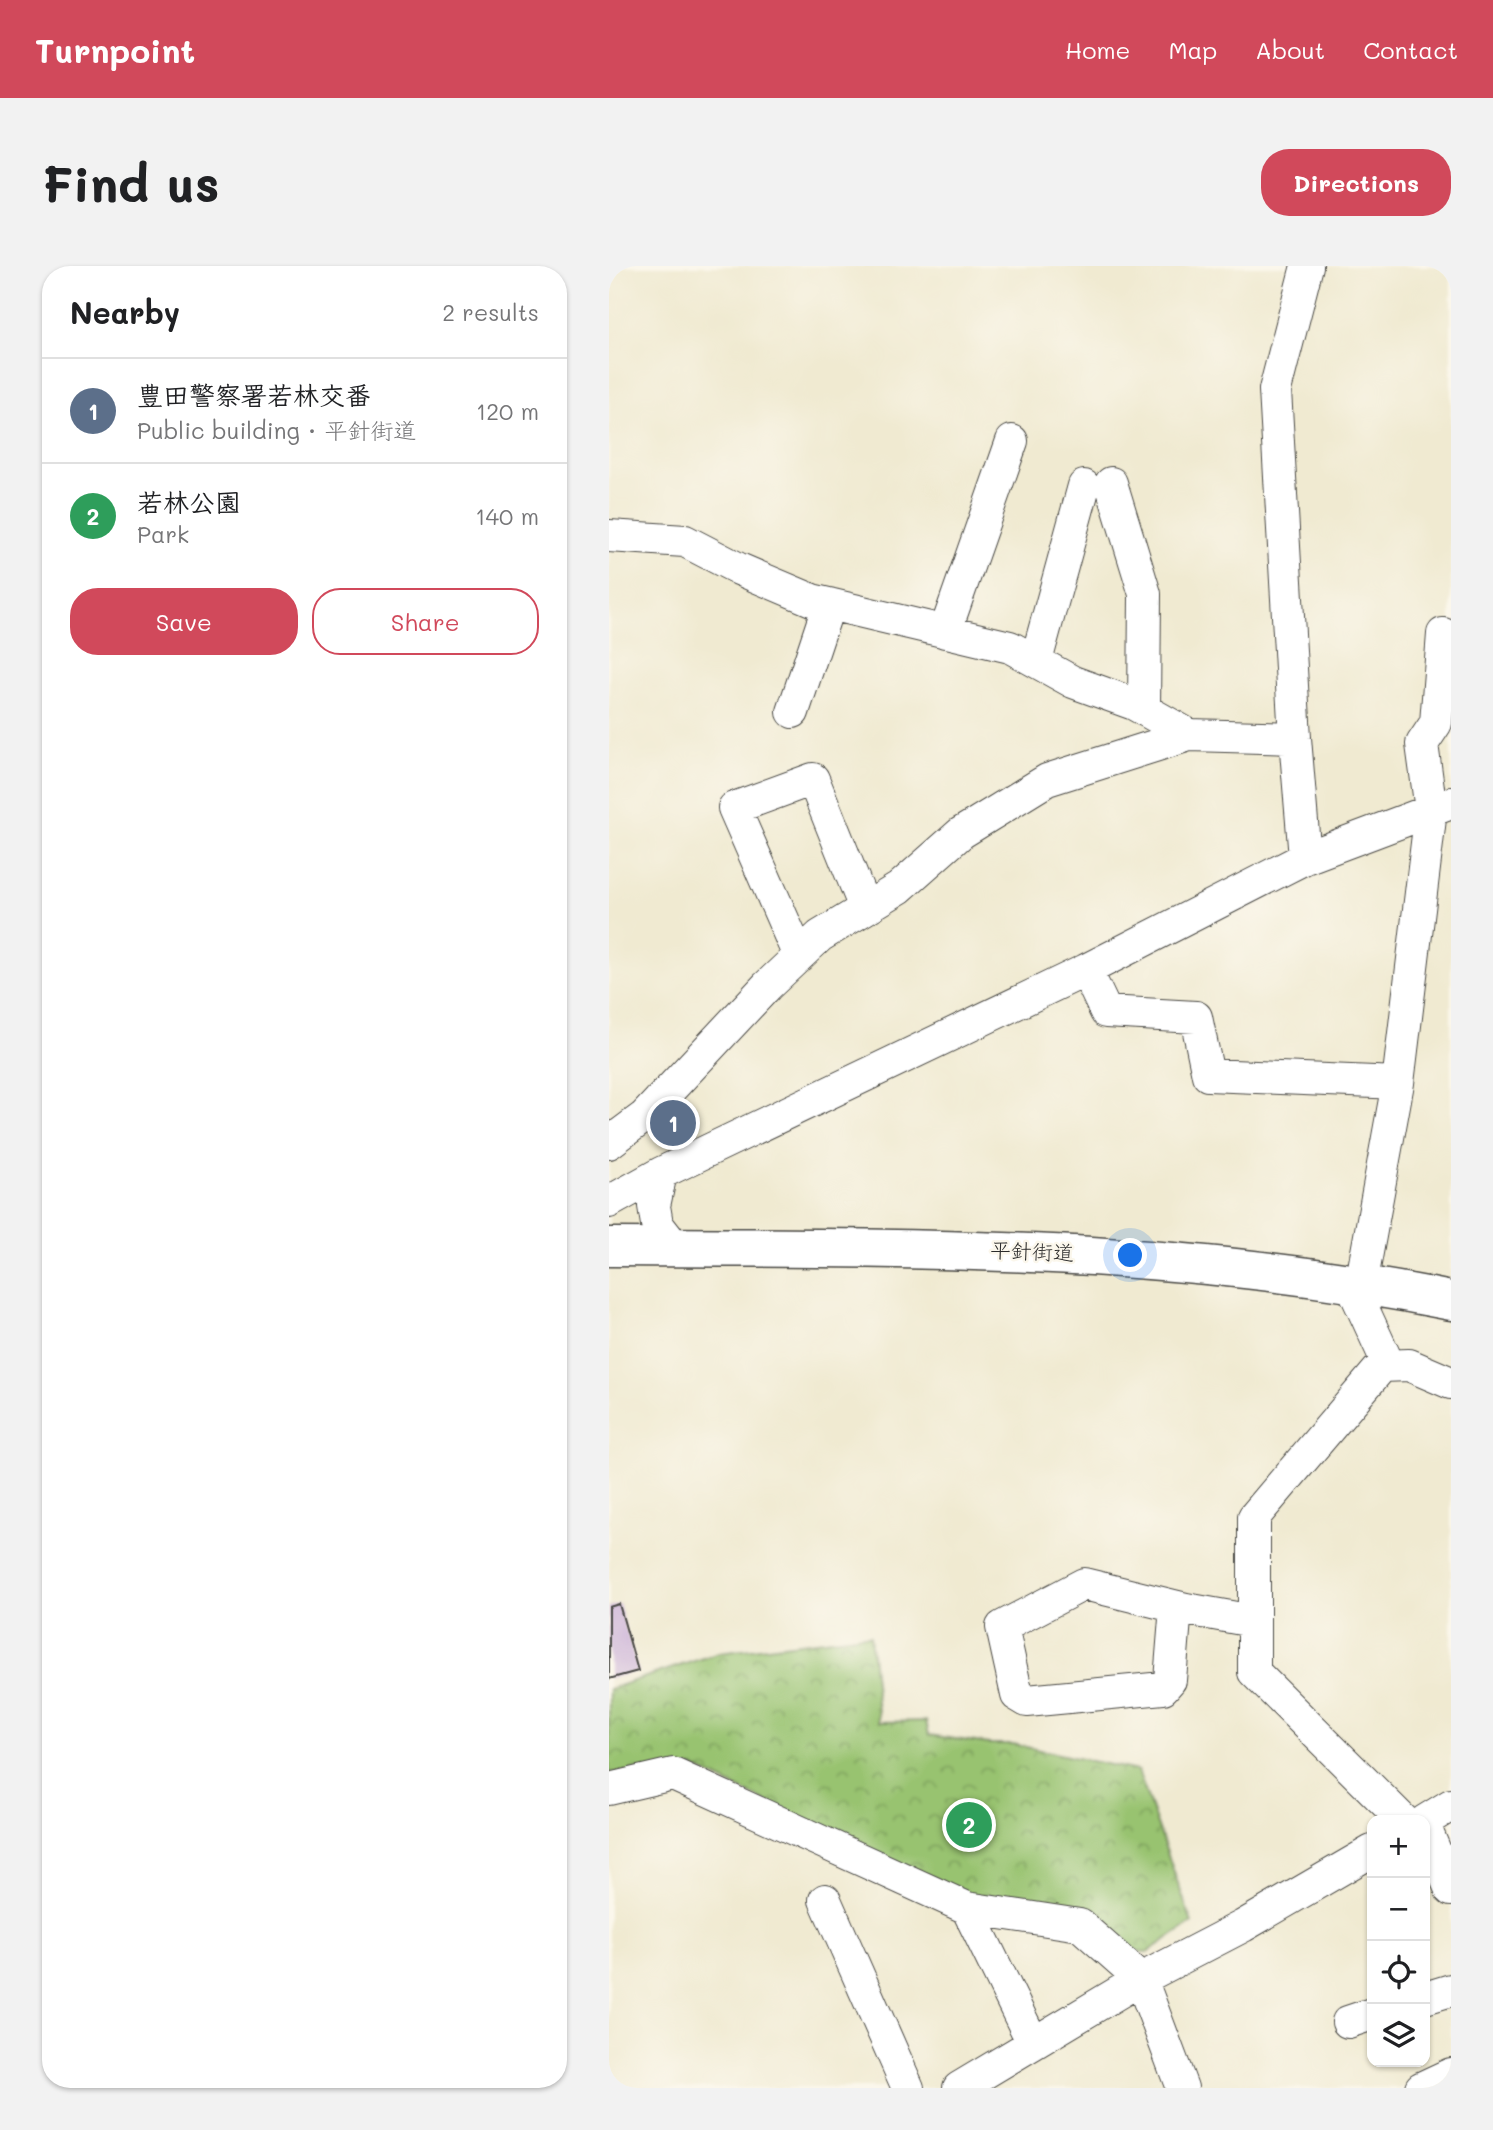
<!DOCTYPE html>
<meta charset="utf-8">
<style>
body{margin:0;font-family:Mali,"Klee One",sans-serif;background:#f2f2f2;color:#202124}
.controls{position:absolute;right:21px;bottom:21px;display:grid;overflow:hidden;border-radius:14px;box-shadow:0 2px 5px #0004}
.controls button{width:63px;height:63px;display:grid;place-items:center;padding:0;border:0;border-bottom:2px solid #e0e0e0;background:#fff;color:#202124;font:35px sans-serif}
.you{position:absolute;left:522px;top:990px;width:24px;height:24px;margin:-18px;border:5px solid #fff;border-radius:50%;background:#1a73e8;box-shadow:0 0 0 10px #1a73e833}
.badge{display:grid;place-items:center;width:46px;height:46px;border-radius:50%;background:#d1495b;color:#fff;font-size:23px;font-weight:700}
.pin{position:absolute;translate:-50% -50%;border:4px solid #fff;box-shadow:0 2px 7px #0006}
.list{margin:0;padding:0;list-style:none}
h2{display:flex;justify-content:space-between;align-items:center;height:91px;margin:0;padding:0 28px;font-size:30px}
h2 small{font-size:23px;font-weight:400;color:#757577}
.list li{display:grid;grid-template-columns:46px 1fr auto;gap:21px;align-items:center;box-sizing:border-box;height:105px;padding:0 28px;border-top:2px solid #e0e0e0}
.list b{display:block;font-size:26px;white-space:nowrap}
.list p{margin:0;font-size:23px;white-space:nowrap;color:#757577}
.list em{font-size:23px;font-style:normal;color:#757577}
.actions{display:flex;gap:14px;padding:21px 28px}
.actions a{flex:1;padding:16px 0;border:2px solid #d1495b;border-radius:28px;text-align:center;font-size:24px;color:#d1495b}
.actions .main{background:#d1495b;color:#fff}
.icon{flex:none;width:38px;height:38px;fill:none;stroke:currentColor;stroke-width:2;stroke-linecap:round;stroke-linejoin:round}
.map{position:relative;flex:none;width:842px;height:1822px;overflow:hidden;border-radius:28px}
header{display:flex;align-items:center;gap:42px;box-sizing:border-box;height:98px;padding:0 35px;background:#d1495b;color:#fff}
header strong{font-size:33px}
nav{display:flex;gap:38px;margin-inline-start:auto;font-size:24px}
.intro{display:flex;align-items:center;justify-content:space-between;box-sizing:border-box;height:168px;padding:0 42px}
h1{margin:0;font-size:49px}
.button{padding:18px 32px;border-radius:28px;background:#d1495b;color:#fff;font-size:24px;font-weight:700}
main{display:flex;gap:42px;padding:0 42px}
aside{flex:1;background:#fff;border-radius:28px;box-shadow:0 2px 5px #0004}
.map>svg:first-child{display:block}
.park{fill:url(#park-crowns);stroke:#62774e;stroke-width:2}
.building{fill:#c4a7d4}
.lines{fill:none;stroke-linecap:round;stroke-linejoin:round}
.street-casing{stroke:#494844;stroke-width:34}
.secondary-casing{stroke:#494844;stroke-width:41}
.street{stroke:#fff;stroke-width:32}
.secondary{stroke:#fff;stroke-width:38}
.labels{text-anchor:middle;stroke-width:5;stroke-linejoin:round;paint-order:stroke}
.street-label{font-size:21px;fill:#2b2b2b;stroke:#fbf7ec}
</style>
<header>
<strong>Turnpoint</strong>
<nav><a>Home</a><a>Map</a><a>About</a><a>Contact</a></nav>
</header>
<div class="intro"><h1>Find us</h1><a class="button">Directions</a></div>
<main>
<aside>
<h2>Nearby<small>2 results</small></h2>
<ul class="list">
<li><span class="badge" style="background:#5c6f8a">1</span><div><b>豊田警察署若林交番</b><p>Public building · 平針街道</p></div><em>120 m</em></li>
<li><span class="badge" style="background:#2e9e5b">2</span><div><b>若林公園</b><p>Park</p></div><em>140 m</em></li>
</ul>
<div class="actions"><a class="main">Save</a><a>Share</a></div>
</aside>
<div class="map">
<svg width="842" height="1822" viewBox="0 0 842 1822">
<defs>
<pattern id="park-crowns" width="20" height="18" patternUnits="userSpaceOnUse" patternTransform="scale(1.75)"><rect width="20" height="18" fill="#98c370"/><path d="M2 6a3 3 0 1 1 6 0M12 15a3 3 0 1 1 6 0" fill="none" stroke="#7c9f5c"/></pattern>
</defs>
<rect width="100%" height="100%" fill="#fbf7ec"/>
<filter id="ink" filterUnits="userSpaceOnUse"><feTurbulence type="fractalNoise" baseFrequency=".0143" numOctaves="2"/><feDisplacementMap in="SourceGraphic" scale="14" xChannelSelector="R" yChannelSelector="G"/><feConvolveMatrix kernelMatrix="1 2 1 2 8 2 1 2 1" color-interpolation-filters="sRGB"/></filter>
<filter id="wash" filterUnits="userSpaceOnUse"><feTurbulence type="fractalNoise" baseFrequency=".00686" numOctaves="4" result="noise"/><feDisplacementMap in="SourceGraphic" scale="28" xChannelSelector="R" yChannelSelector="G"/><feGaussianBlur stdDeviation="1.57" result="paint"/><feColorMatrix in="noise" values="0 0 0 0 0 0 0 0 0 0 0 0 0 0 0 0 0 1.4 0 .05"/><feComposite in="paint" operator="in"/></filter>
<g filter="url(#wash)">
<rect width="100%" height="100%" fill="#f0ead1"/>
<path class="park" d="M 255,1369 L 261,1369 L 270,1456 L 317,1455 L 320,1469 L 380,1478 L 403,1478 L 529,1505 L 583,1657 L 538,1686 L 522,1685 L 341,1623 L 84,1501 L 0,1507 L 0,1423 L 110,1387 Z"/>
<g id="blocks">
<path class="building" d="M 10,1338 L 29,1405 L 0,1413 L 0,1341 Z"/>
</g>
</g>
<g filter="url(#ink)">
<use href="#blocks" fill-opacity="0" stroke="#494844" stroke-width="2"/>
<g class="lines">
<g class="street-casing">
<path id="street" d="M 502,217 L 536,328 L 535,444
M 0,270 L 76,275 L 130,303 L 203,334 L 401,381 L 464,416 L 525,438 L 580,469
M 336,366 L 403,175
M 427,395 L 475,220
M 184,446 L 220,338
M 696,592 L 686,472 L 666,124 L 698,0
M 190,690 L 125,542 L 204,513 L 256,642
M 477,704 L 497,746 L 587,751 L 599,809 L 789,817
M 0,877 L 36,850 L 158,720 L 211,670 L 290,622 L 352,567 L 438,514 L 580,469 L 686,472
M 52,907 L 45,940 L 48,958 L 66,981
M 0,936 L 52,907 L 477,704 L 696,592 L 842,537
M 742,1017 L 776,1091 L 773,1100 L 645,1251 L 645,1406 L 794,1554
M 752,1019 L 789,817 L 822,544 L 813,478 L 827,457 L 834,368
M 773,1100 L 800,1099 L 842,1117
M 567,1341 L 561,1414 L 554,1422 L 418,1435 L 408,1429 L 393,1361 L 475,1318 L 577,1343 L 644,1355
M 0,1523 L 64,1508 L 358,1642 L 471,1659 L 532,1713 L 573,1822
M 816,1555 L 842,1539
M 816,1561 L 842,1624
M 216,1634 L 299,1822
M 358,1642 L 424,1777
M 816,1732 L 842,1724
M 739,1756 L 763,1748
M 350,1822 L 532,1713 L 634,1660 L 763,1585
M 812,1822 L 842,1808"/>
</g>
<g class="secondary-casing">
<path id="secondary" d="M 0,981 C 281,982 565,978 842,1035"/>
</g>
<use href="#street" class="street"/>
<use href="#secondary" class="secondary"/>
</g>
</g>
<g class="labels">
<g class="street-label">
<text transform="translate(423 986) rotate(2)" y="7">平針街道</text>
</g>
</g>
</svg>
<div class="controls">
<button>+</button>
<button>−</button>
<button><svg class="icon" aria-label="locate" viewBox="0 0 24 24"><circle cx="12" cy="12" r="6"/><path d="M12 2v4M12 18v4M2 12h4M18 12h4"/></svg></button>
<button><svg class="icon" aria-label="layers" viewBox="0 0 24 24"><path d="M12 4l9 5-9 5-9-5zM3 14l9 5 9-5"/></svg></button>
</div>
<div class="you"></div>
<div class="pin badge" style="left:64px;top:857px;background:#5c6f8a">1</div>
<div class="pin badge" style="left:360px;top:1559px;background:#2e9e5b">2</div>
</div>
</main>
